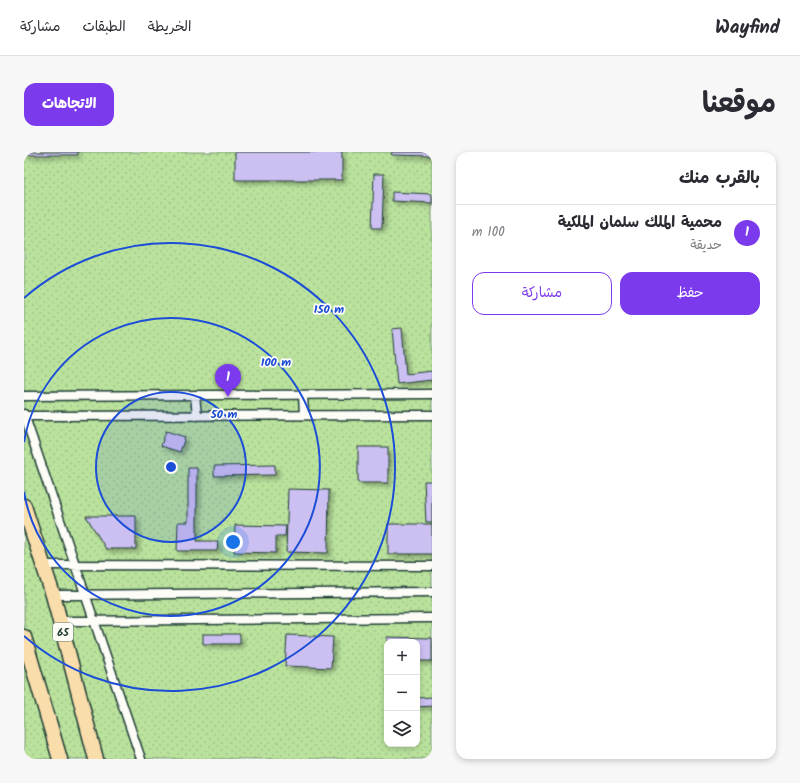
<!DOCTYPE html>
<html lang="ar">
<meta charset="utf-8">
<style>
body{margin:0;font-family:Kalam,"Playpen Sans Arabic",sans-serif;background:#f7f7f7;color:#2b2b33;direction:rtl}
.controls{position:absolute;right:12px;bottom:12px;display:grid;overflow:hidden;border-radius:8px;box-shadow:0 2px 6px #0003}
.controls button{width:36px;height:36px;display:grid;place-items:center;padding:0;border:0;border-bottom:1px solid #e1e1e2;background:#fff;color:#2b2b33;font:20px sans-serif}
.you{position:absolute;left:209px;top:390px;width:14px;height:14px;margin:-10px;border:3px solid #fff;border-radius:50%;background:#1a73e8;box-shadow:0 0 0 6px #1a73e833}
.badge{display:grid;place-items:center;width:26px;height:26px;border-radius:50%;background:#7c3aed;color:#fff;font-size:13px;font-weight:700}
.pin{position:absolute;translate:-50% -33px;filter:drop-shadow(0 1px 2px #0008)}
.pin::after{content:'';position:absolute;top:21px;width:14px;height:12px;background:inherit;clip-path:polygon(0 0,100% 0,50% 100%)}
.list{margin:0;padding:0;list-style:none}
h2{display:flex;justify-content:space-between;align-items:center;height:52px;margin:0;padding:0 16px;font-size:17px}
h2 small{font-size:13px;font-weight:400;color:#7c7c81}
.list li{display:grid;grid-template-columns:26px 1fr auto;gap:12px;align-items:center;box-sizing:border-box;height:56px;padding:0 16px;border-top:1px solid #e1e1e2}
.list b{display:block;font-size:15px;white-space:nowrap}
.list p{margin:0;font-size:13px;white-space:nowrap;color:#7c7c81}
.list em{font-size:13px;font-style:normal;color:#7c7c81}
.actions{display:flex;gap:8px;padding:12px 16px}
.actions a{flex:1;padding:9px 0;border:1px solid #7c3aed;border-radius:12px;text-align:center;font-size:14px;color:#7c3aed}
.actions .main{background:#7c3aed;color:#fff}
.icon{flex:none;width:22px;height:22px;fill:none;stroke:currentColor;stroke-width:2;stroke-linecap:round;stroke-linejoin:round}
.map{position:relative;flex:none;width:408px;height:607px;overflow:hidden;direction:ltr;border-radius:12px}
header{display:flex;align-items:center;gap:24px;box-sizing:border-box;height:56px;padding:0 20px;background:#fff;border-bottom:1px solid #e1e1e2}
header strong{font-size:19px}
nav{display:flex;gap:22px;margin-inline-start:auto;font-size:14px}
.intro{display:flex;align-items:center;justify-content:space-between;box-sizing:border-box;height:96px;padding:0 24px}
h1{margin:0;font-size:28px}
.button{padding:10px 18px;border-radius:12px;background:#7c3aed;color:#fff;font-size:14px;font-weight:700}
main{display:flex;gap:24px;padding:0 24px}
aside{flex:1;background:#fff;border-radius:12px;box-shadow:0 2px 6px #0003}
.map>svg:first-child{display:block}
.park{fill:url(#park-dots);stroke:#6c9068;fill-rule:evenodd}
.building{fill:#ccbff1;stroke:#1f3d34;filter:url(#shadow)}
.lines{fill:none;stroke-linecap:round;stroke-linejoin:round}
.street-casing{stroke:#1f3d34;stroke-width:11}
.highway-casing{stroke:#1f3d34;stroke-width:17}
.street{stroke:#fdfcf7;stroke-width:8}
.highway{stroke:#f9ddab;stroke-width:14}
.ring{fill:none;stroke:#1d4ed8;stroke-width:2}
.labels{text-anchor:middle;stroke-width:3.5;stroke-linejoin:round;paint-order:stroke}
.shield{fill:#fdfcf7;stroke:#62766e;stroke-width:1}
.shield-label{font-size:11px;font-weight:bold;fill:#1f3d34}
.centre{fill:#1d4ed8;stroke:#fdfcf7;stroke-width:2}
.ring-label{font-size:12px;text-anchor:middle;font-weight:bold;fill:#1d4ed8;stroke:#fdfcf7;stroke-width:3.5;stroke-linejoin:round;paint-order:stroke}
</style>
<header>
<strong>Wayfind</strong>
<nav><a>الخريطة</a><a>الطبقات</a><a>مشاركة</a></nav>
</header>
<div class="intro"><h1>موقعنا</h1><a class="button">الاتجاهات</a></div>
<main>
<aside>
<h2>بالقرب منك<small></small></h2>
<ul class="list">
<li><span class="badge">1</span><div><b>محمية الملك سلمان الملكية</b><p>حديقة</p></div><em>100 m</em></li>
</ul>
<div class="actions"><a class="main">حفظ</a><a>مشاركة</a></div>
</aside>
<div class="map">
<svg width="408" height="607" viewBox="0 0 408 607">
<defs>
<pattern id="park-dots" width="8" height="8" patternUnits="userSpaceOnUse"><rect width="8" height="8" fill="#bae29d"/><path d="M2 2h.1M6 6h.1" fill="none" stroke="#9fc388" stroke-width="1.8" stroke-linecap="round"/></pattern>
<filter id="shadow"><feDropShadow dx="3.5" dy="3.5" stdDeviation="2" flood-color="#0004"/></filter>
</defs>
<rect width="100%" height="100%" fill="#fdfcf7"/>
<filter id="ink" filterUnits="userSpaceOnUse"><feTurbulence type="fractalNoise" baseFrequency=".025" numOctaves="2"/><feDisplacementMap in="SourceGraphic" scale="8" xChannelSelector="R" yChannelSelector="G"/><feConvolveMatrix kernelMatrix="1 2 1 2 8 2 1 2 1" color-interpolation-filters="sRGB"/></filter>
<g filter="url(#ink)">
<path class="park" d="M 0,0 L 408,0 L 408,607 L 0,607 ZM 363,490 L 393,490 L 393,592 L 363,592 Z"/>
<path class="building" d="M 0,0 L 54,0 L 54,3 L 0,3 Z
M 211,0 L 318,0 L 318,28 L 211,28 Z
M 368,0 L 408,0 L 408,4 L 367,3 Z
M 350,22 L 360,22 L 358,76 L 348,76 Z
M 368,40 L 408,42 L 408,51 L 368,49 Z
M 378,176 L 382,222 L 408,219 L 408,228 L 373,232 L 368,177 Z
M 142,279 L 161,285 L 156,300 L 137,294 Z
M 334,295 L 364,295 L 364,331 L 334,331 Z
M 251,313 L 251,323 L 190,324 L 190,314 Z
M 164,316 L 173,316 L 173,389 L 194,389 L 193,399 L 153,399 L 154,370 L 164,370 Z
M 400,329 L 408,329 L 408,370 L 402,370 Z
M 264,337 L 305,338 L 304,401 L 262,400 Z
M 62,364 L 112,364 L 112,397 L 82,397 Z
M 364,372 L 408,372 L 408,402 L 364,402 Z
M 211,373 L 262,374 L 261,384 L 252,384 L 252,401 L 210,400 Z
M 179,482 L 216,482 L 216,492 L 179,492 Z
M 263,483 L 309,485 L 307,516 L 261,514 Z
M 363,485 L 408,486 L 408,509 L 393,509 L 393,490 L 363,490 L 363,509 Z
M 408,545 L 408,554 L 393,555 L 393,546 Z"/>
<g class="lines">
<g class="street-casing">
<path id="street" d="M 171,243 L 173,264
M 279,243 L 280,263
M 0,244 L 408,242
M 0,262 L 117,607
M 1,264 L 408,263
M 21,413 L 408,414
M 29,443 L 408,440
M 37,469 L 408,466"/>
</g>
<g class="highway-casing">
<path id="highway" d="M 0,354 L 29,443 L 72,607
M 0,485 L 36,607"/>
</g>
<use href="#street" class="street"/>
<use href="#highway" class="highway"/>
</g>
</g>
<circle cx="147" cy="315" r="75" fill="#1d4ed8" fill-opacity=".12"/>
<g class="ring">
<circle cx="147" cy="315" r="75"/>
<path d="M0 290A149 149 0 1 1 0 340"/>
<path d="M0 146A224 224 0 1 1 0 484"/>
</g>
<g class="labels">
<rect class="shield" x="29" y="471" width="20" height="18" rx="3"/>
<g class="shield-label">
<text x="39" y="484">65</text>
</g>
</g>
<circle cx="147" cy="315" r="6" class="centre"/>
<g class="ring-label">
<text x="305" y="161">150 m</text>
<text x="252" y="214">100 m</text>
<text x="200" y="266">50 m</text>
</g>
</svg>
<div class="controls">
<button>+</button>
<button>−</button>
<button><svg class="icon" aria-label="layers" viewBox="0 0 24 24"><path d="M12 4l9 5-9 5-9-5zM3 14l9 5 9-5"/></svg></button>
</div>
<div class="you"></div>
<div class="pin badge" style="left:204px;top:245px">1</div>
</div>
</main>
